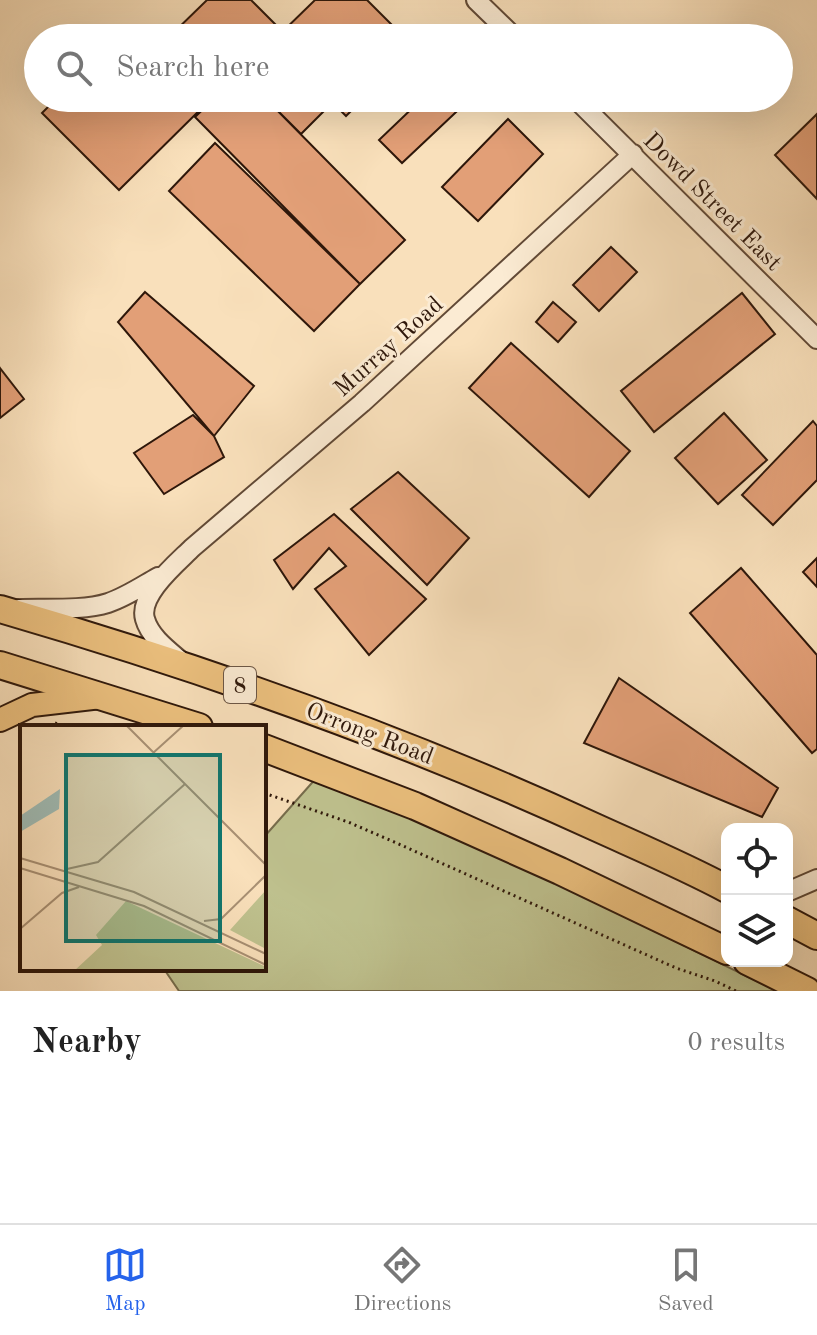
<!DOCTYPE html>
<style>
body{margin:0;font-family:"Old Standard TT",serif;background:#f2f2f2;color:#222}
.controls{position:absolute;right:24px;bottom:24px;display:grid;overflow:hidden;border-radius:16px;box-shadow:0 8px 32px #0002}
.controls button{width:72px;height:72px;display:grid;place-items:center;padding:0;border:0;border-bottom:2px solid #e0e0e0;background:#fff;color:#222;font:40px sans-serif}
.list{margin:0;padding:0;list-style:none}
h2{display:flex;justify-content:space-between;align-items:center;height:104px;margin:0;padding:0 32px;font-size:34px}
h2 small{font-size:26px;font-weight:400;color:#767676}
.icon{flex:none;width:44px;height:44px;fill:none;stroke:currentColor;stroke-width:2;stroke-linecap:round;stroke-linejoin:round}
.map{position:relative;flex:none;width:817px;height:991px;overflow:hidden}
.search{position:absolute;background:#fff;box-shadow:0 8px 32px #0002;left:24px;right:24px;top:24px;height:88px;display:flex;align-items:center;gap:20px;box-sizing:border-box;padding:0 28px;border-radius:44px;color:#767676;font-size:30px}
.sheet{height:232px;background:#fff}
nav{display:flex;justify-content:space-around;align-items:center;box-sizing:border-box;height:112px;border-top:2px solid #e0e0e0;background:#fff;font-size:22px;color:#767676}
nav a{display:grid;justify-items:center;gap:4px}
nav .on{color:#2563eb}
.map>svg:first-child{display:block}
.green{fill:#bfc28f;stroke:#766c4c;stroke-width:2}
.building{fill:#e29f77;stroke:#2e170a;stroke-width:2}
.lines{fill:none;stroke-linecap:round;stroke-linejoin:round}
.minor-casing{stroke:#614936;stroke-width:22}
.major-casing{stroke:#2e170a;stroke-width:26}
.highway-casing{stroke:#2e170a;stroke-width:30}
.path{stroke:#2e170a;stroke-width:3;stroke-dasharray:2 4;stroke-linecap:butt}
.minor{stroke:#fbebd3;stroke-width:18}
.major{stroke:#ecc07e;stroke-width:22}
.highway{stroke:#ecc07e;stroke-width:26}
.labels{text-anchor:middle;stroke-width:6;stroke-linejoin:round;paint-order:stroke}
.shield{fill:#fbebd3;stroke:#6c5746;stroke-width:2}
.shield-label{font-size:22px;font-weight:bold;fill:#2e170a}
.street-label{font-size:24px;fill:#2e170a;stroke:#fbebd3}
.inset-road{fill:none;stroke:#a89074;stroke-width:2}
.view{fill:#0f766e;fill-opacity:0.15;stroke:#0f766e;stroke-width:4}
.inset-edge{fill:none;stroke:#2e170a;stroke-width:4}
</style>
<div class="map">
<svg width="817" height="991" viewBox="0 0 817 991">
<rect width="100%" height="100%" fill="#f9e0bb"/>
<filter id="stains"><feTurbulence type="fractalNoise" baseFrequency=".0025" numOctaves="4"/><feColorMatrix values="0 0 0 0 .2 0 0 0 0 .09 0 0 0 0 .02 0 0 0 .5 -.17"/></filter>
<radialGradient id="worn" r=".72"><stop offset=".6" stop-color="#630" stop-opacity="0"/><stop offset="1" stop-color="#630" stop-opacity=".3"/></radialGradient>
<path class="green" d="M 318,776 L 447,830 L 777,991 L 179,991 L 164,969 L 264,969 L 264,837 Z"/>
<path class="building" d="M 207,0 L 251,0 L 281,30 L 273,38 L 168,38 Z
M 315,0 L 367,0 L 402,35 L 399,38 L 276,38 Z
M 57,98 L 95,98 L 101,104 L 107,98 L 212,98 L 119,190 L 42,113 Z
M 215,98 L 265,98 L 405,240 L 360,284 L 195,117 Z
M 265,98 L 337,98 L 301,134 Z
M 337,98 L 364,98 L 346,116 L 333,103 Z
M 423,98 L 471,98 L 402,163 L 379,140 Z
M 817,114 L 817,199 L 775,155 Z
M 508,119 L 543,154 L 478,221 L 442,187 Z
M 215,143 L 360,284 L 314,331 L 169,191 Z
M 611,247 L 637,272 L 599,311 L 573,285 Z
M 145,292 L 254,386 L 214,436 L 118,322 Z
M 742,293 L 775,334 L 654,432 L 621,391 Z
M 553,302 L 576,322 L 558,342 L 536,322 Z
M 511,343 L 630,451 L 589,497 L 469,388 Z
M 0,368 L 24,399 L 0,418 Z
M 724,413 L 767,460 L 718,504 L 675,458 Z
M 193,415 L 214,436 L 224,457 L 164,494 L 134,453 Z
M 813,421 L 817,426 L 817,480 L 773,525 L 742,495 Z
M 398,472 L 469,538 L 427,585 L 351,509 Z
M 334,514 L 426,599 L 369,655 L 315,589 L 346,566 L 329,548 L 293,589 L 274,560 Z
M 817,558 L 817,587 L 803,572 Z
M 741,568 L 817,655 L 817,749 L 812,753 L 690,613 Z
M 619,678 L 778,788 L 762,817 L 584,743 Z"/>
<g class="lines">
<g class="minor-casing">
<path id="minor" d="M 476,0 L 515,38
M 575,98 L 817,339
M 19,609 C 45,608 83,611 108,603 C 126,597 142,586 158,577
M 182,662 C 168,650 150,637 145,619 C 138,595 177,563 192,548 L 362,403 L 633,154
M 787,892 L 817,879"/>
</g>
<g class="major-casing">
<path id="major" d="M 0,720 L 32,705 L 101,697"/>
</g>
<g class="highway-casing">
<path id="highway" d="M 0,609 C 203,668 402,738 595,827 C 639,847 684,866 727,889
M 0,665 L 199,727
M 264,748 L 415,806 L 560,871 L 727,951
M 787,920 L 817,936
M 747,961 L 807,991"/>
</g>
<path class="path" d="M 55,723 L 67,727
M 264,793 L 348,822 L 392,841 L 676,968 L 715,981 L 736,991"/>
<use href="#minor" class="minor"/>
<use href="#major" class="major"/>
<use href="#highway" class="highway"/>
</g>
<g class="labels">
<rect class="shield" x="224" y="667" width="32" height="36" rx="6"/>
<g class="shield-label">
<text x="240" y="693">8</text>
</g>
<g class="street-label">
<text transform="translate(713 201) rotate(45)" y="8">Dowd Street East</text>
<text transform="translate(388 346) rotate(-42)" y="8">Murray Road</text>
<text transform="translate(370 733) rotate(21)" y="8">Orrong Road</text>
</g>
</g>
<g transform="translate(20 725)">
<rect width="246" height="246" fill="#f9e0bb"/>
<path d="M 246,165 L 246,224 L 210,205 ZM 106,176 L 246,242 L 246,246 L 54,246 L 82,220 L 76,210 Z" fill="#bfc28f"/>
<path d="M 40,64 L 39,84 L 0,107 L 0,91 Z" fill="#9fbcb6"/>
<path class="inset-road" d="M 106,0 L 246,140M 133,28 L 164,0M 0,133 L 114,167 L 246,229M 0,143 L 124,181 L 246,240M 47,144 L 78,137 L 165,59M 184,196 L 201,194 L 246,150M 0,204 L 42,168 L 59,162"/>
<path class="view" d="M 46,30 L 200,30 L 200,216 L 46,216 Z"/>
<rect width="246" height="246" class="inset-edge"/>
</g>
<rect width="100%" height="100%" filter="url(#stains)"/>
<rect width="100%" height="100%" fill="url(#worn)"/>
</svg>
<div class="controls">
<button><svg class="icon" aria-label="locate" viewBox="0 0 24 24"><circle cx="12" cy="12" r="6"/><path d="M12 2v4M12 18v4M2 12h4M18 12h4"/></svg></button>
<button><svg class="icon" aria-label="layers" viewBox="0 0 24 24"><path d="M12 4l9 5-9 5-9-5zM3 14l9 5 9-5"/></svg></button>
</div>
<div class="search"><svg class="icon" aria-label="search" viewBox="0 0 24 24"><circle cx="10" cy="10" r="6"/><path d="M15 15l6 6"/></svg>Search here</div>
</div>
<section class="sheet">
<h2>Nearby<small>0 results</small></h2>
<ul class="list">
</ul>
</section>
<nav>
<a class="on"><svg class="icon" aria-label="map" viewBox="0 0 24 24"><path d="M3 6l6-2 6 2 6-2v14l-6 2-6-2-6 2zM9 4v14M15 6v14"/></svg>Map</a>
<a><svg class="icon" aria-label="directions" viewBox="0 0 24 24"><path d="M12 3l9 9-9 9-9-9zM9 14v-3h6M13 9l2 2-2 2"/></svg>Directions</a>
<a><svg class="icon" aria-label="saved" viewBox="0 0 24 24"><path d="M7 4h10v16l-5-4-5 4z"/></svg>Saved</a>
</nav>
